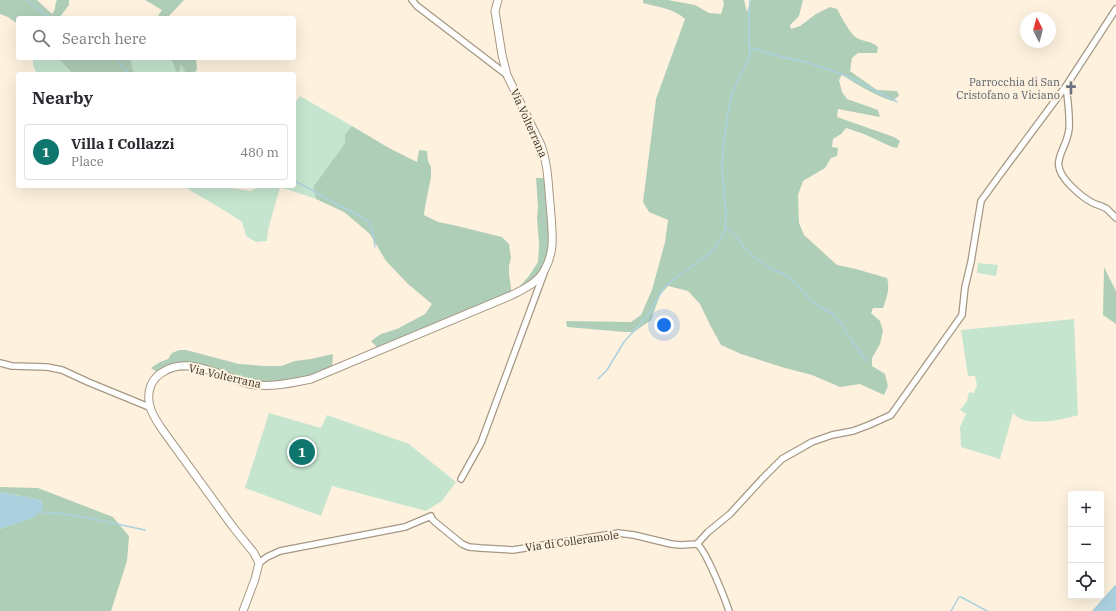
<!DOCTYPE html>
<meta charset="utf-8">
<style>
body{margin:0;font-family:"IBM Plex Serif",serif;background:#f2f2f3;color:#2b2b33}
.controls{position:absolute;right:12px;bottom:12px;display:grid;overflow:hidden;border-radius:4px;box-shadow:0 4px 16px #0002}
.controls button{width:36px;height:36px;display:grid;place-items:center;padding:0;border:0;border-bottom:1px solid #e1e1e2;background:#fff;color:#2b2b33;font:20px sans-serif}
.compass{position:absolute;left:1020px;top:12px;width:36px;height:36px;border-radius:50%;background:#fff;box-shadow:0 4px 16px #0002;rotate:354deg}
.you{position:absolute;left:664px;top:325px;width:14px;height:14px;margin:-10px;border:3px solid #fff;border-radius:50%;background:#1a73e8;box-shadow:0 0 0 6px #1a73e833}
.badge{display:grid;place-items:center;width:26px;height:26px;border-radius:50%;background:#0f766e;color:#fff;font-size:13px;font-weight:700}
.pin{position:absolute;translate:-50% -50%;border:2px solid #fff;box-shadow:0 1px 4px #0006}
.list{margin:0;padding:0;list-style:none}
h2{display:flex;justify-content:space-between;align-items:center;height:52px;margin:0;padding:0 16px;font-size:17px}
h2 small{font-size:13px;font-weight:400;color:#7c7c81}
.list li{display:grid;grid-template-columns:26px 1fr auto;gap:12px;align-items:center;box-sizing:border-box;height:56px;margin:0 8px 8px;padding:0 8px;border:1px solid #e1e1e2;border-radius:4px}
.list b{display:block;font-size:15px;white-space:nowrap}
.list p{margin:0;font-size:13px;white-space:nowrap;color:#7c7c81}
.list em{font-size:13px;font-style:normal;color:#7c7c81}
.icon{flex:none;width:22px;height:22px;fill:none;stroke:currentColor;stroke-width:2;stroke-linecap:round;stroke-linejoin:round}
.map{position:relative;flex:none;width:1116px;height:611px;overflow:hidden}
.search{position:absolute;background:#fff;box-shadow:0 4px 16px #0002;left:16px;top:16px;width:280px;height:44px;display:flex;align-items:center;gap:10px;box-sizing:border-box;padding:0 14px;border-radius:4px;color:#7c7c81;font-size:15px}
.panel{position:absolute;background:#fff;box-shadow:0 4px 16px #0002;left:16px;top:72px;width:280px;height:116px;border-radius:4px}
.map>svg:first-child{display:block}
.green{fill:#c5e5cf}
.forest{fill:#afceb8}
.water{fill:#abd1df}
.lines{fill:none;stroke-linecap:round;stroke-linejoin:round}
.stream{stroke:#abd1df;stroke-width:1.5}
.minor-casing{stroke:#a69883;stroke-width:8}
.major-casing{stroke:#a69883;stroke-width:9}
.minor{stroke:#fff;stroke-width:5.5}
.major{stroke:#fff;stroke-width:7}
.labels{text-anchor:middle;stroke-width:4;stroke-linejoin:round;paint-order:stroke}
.worship-label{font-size:11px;fill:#5b616d;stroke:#fef2df;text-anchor:end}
.street-label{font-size:11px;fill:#342e25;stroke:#fef2df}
</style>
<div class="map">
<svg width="1116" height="611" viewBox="0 0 1116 611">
<rect width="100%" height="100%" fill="#fef2df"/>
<path class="green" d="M 33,58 L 58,58 L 73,74 L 37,74 L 33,65 Z
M 131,58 L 170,58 L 179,72 L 181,63 L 185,72 L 184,74 L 135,74 L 132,68 Z
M 300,96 L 352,126 L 345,134 L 345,143 L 313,187 L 316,199 L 280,187 L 268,230 L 267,241 L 256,242 L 246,236 L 242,222 L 227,212 L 183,186 L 217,186 L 251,191 L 260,186 L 294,186 L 294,105 Z
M 978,263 L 998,265 L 996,276 L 977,273 Z
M 1074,319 L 1078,415 C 1062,420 1037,425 1021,419 C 1018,418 1015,415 1013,413 L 1000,459 L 961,447 L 960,427 L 966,414 L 960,410 L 967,401 L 969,392 L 974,393 L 977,385 L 975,376 L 968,376 L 961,330 Z
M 269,413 L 321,428 L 327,415 L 409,444 L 456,482 L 442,501 L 426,511 L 332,486 L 321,516 L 245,488 Z"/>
<path class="forest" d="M 0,0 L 37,0 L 52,14 C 57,9 54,5 57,0 L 69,0 L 69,5 L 59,18 L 18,18 L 18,24 L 8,17 L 0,14 Z
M 145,0 L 184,0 L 167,18 L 156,18 L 158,16 L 162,10 Z
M 643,0 L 668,0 L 695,5 L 709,13 L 721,14 L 724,4 L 723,0 L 744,0 L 747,12 L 751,0 L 803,0 L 799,16 L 790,25 L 791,29 L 800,26 L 816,14 L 830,7 L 837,9 C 841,16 850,34 857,38 C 864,42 872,41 878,47 L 877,53 L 858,53 L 852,58 L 850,71 L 877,90 L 897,91 L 899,96 L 892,101 C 874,95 858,85 842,75 L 839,80 L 842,92 L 847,99 L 878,110 L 880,117 L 838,109 L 837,117 L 894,137 L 900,141 L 897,148 L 892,147 L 864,134 L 846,128 L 841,134 L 833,139 L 832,147 L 838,148 L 837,156 L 831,158 L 825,168 L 803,181 L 798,195 L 799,223 L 804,235 L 837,265 L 856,269 L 887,278 C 890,289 887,297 883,308 L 873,308 L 871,313 L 880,321 L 883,331 L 880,344 L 872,358 L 872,366 L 885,374 L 888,386 L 884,395 L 860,384 L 840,387 L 812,375 L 785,368 L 741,354 L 721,345 L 710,325 L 700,304 L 688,291 L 668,286 L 660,295 L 651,320 L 634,332 L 625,332 L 567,327 L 566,321 L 631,322 L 641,315 L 652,290 L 665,242 L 668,220 L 649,212 L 643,202 L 656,99 L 685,19 C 673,8 658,7 643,3 Z
M 58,58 L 131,58 L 132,68 L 135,74 L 73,74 Z
M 170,58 L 196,58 L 197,69 L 194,74 L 184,74 L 185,72 L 181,64 L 179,72 L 176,71 L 174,65 Z
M 352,126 L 389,148 L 417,162 L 419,150 L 427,151 L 428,161 L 431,167 L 431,177 L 425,207 L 424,215 L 438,222 L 453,225 L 502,237 L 509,244 L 511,258 L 509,266 L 509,274 L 512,295 L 529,276 L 538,262 L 539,244 L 537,218 L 538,207 L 536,178 L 548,178 C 550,200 558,254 544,272 C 535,283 524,289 512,295 L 380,350 L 371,341 L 381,334 L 397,329 L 412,321 L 425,314 L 432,304 L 408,284 L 386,261 L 370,234 L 344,212 L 316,199 L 313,187 L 345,143 L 345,134 Z
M 1104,267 L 1116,291 L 1116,324 L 1103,315 Z
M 179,350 L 186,350 L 239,364 L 265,366 L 281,366 L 295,361 L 311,359 L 333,354 L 332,370 L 311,379 L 264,386 L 187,366 L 160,374 L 151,368 L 160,362 L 168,359 L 172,353 Z
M 0,487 L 38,488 L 113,517 L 129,536 L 127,561 L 111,611 L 0,611 L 0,529 L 30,518 L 42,501 L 36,499 L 0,492 Z"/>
<path class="water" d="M 0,492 L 36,499 L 42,501 C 43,505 43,510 39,513 C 32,520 10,525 0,529 Z
M 1115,585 L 1116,585 L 1116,611 L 1092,611 Z"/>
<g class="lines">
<path class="stream" d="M 27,0 L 49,18
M 749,47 L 782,57 L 806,62 L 847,76 L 897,102
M 116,58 L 129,74
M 294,181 C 308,187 321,196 335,203 C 343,208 364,216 369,223 C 373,230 374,240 375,247
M 726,227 L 737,237 L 743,246 L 753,256 L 771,269 L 786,275 L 797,284 L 810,300 L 820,307 L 833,314 L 841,323 L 846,332 L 866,361
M 598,379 L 607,370 L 624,342 L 648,315 L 665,286 L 714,250 L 725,230 L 726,213 L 722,168 L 723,150 L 729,106 L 732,93 L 748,61 L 750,54 L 749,41 L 749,19 L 750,0
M 39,512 C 74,513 110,523 145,530
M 951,611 L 959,597 L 961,597 L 987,611"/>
<g class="minor-casing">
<path id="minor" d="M 412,0 L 417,6 L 507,75
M 1066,86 C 1068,101 1070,115 1069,129 C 1066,154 1046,161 1071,186 C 1077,192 1085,199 1093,203 C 1097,205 1103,206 1107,209 C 1110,212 1113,215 1116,218
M 0,363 L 12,366 L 47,367 L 62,370 L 88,382 L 149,407
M 461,479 L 481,443 L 544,273
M 697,544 L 708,532 L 730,514 L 762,479 L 782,459 L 812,442 L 832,435 L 853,431 L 869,425 L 891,415 L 962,315 L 965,287 L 971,262 L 981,201 L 1002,172 L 1066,86 L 1116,9
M 259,563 L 267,557 L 280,551 L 405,527 L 431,516 L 432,519 L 435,522 L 462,544 L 469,547 L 480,548 L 513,550 L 618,533 L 634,535 L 671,544 L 680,545 L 697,544 C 706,550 725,599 729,611"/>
</g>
<g class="major-casing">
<path id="major" d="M 243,611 L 255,579 L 259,563 L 254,553 L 233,527 L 164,432 C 154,418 144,403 151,385 C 154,379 157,375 163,372 C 189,355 224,378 250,384 C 270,388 291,383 311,379 L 512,295 C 524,289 539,282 545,269 C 549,262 551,254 552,246 C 553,232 551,217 550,203 C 548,183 548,164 541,145 L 507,75 L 502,55 L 495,11 L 498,0"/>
</g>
<use href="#minor" class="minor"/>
<use href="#major" class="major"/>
</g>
<defs>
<g id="church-bare" transform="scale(1.08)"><path d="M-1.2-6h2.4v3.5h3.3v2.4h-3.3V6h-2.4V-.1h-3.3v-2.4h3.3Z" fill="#6b7280" stroke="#fef2df" stroke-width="2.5" paint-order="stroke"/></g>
</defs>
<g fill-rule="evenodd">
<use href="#church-bare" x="1071" y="88"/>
</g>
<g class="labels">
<g class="worship-label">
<text x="1060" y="86">Parrocchia di San<tspan x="1060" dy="13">Cristofano a Viciano</tspan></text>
</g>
<g class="street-label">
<text transform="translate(529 123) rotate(66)" y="4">Via Volterrana</text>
<text transform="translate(225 376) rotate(13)" y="4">Via Volterrana</text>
<text transform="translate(572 541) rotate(-8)" y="4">Via di Colleramole</text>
</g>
</g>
</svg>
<div class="controls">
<button>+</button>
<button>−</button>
<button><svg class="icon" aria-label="locate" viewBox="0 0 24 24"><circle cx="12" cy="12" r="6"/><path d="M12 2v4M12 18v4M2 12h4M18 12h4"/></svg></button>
</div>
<svg class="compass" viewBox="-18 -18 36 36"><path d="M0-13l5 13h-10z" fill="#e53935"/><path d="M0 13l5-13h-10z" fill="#7c7c81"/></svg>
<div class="you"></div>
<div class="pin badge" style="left:302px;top:452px">1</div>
<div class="search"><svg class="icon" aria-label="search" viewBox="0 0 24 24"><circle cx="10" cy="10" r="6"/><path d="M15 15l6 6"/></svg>Search here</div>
<section class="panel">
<h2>Nearby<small></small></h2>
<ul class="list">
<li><span class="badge">1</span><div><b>Villa I Collazzi</b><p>Place</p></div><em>480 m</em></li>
</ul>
</section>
</div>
